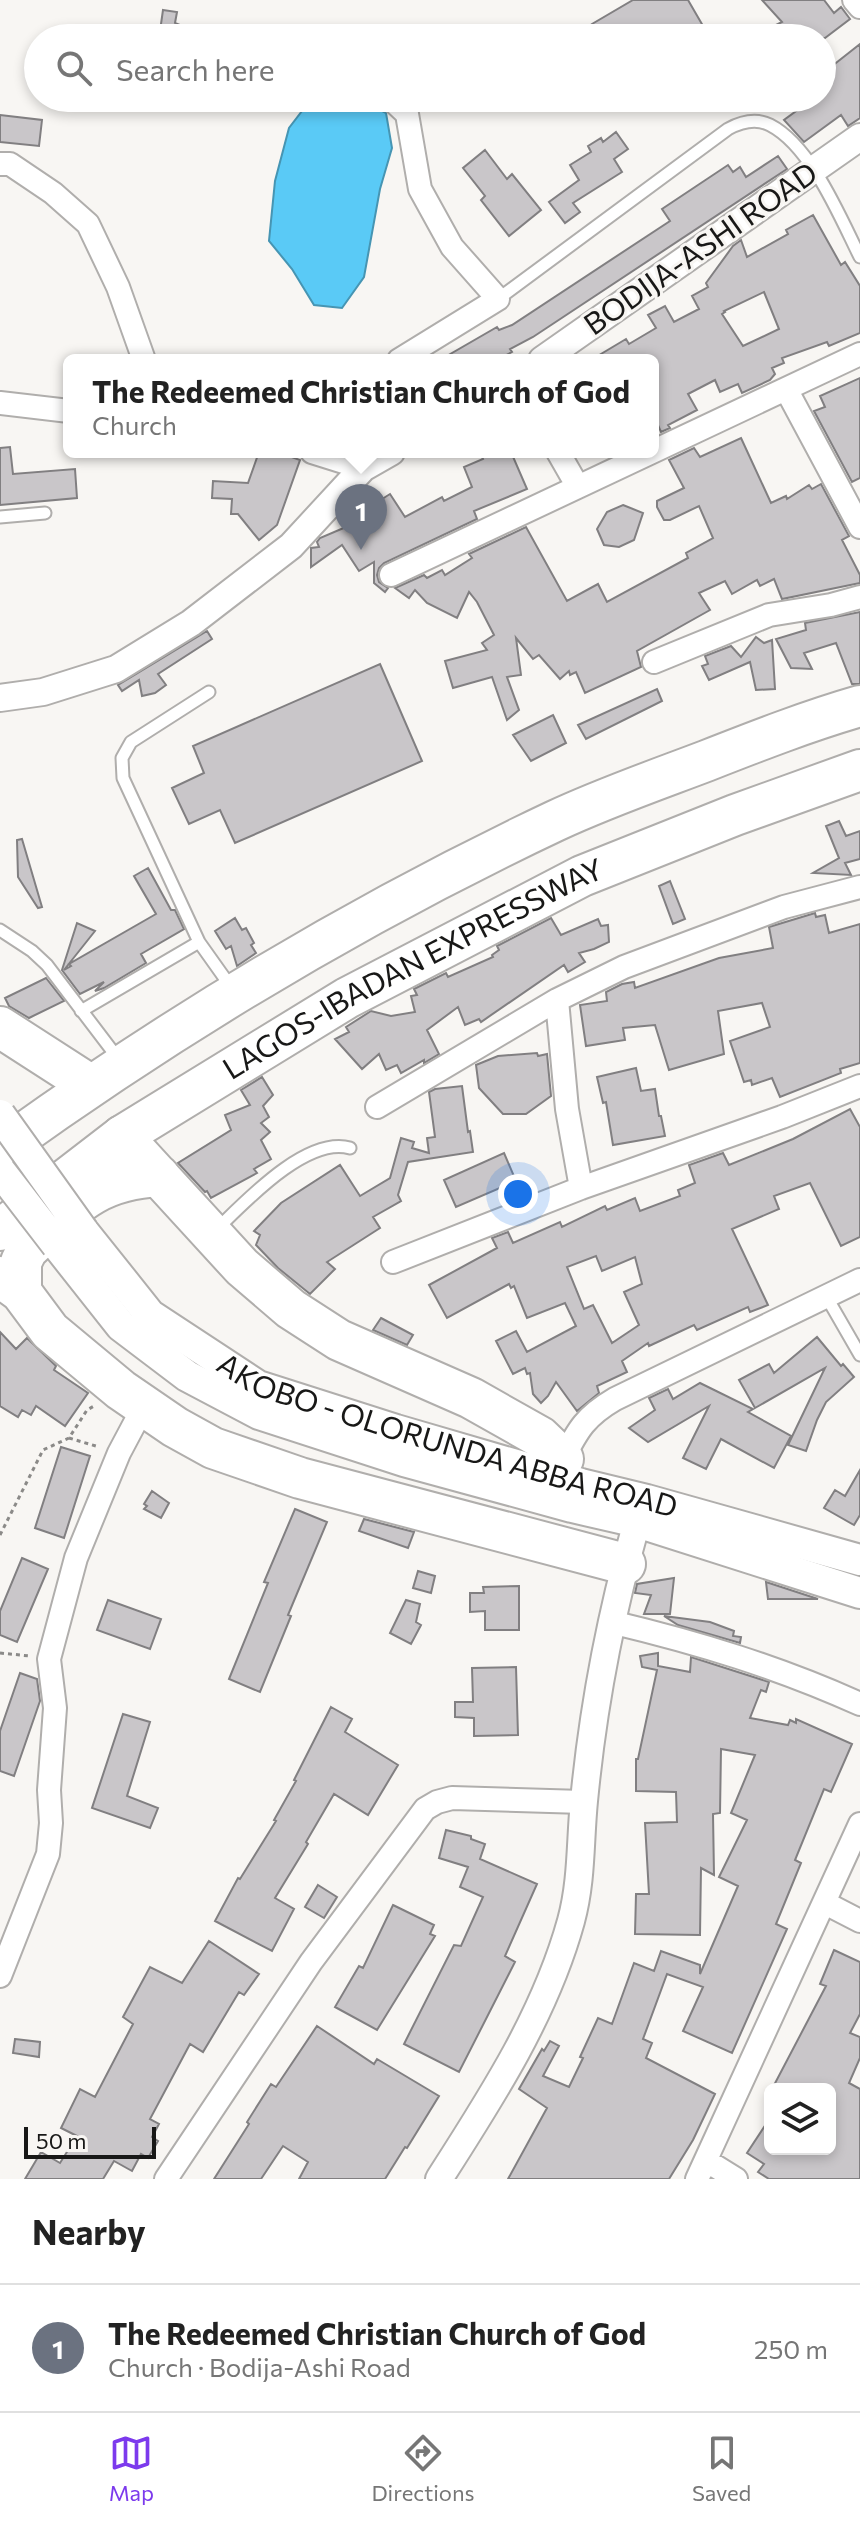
<!DOCTYPE html>
<meta charset="utf-8">
<style>
body{margin:0;font-family:Commissioner,sans-serif;background:#f6f6f6;color:#222}
.controls{position:absolute;right:24px;bottom:24px;display:grid;overflow:hidden;border-radius:12px;box-shadow:0 4px 12px #0003}
.controls button{width:72px;height:72px;display:grid;place-items:center;padding:0;border:0;border-bottom:2px solid #e0e0e0;background:#fff;color:#222;font:40px sans-serif}
.scale{position:absolute;left:24px;bottom:20px;width:132px;box-sizing:border-box;padding-left:8px;border:4px solid #181817;border-top:0;font-size:22px;line-height:28px;white-space:nowrap;color:#181817;-webkit-text-stroke:6px #f8f6f3;paint-order:stroke}
.you{position:absolute;left:518px;top:1194px;width:28px;height:28px;margin:-20px;border:6px solid #fff;border-radius:50%;background:#1a73e8;box-shadow:0 0 0 12px #1a73e833}
.badge{display:grid;place-items:center;width:52px;height:52px;border-radius:50%;background:#7c3aed;color:#fff;font-size:26px;font-weight:700}
.pin{position:absolute;translate:-50% -66px;filter:drop-shadow(0 2px 4px #0008)}
.pin::after{content:'';position:absolute;top:42px;width:28px;height:24px;background:inherit;clip-path:polygon(0 0,100% 0,50% 100%)}
.popup{position:absolute;left:63px;top:354px;width:596px;height:104px;box-sizing:border-box;display:grid;place-content:center;border-radius:12px;background:#fff;filter:drop-shadow(0 2px 6px #0005);font-size:26px;white-space:nowrap;color:#767676}
.popup b{font-size:30px;color:#222}
.popup::after{content:'';position:absolute;left:50%;top:100%;margin-left:-16px;border:16px solid transparent;border-top-color:#fff}
.list{margin:0;padding:0;list-style:none}
h2{display:flex;justify-content:space-between;align-items:center;height:104px;margin:0;padding:0 32px;font-size:34px}
h2 small{font-size:26px;font-weight:400;color:#767676}
.list li{display:grid;grid-template-columns:52px 1fr auto;gap:24px;align-items:center;box-sizing:border-box;height:128px;padding:0 32px;border-top:2px solid #e0e0e0}
.list b{display:block;font-size:30px;white-space:nowrap}
.list p{margin:0;font-size:26px;white-space:nowrap;color:#767676}
.list em{font-size:26px;font-style:normal;color:#767676}
.icon{flex:none;width:44px;height:44px;fill:none;stroke:currentColor;stroke-width:2;stroke-linecap:round;stroke-linejoin:round}
.map{position:relative;flex:none;width:860px;height:2179px;overflow:hidden}
.search{position:absolute;background:#fff;box-shadow:0 4px 12px #0003;left:24px;right:24px;top:24px;height:88px;display:flex;align-items:center;gap:20px;box-sizing:border-box;padding:0 28px;border-radius:44px;color:#767676;font-size:30px}
.sheet{height:232px;background:#fff}
nav{display:flex;justify-content:space-around;align-items:center;box-sizing:border-box;height:112px;border-top:2px solid #e0e0e0;background:#fff;font-size:22px;color:#767676}
nav a{display:grid;justify-items:center;gap:4px}
nav .on{color:#7c3aed}
.map>svg:first-child{display:block}
.water{fill:#5acaf6;stroke:#4695b3;stroke-width:2}
.building{fill:#c9c6c9;stroke:#817f81;stroke-width:2;fill-rule:evenodd}
.lines{fill:none;stroke-linecap:round;stroke-linejoin:round}
.service-casing{stroke:#b0aeac;stroke-width:15}
.minor-casing{stroke:#b0aeac;stroke-width:26}
.tertiary-casing{stroke:#b0aeac;stroke-width:30}
.secondary-casing{stroke:#b0aeac;stroke-width:34}
.motorway-casing{stroke:#b0aeac;stroke-width:44}
.path{stroke:#8b8a88;stroke-width:3;stroke-dasharray:4 4;stroke-linecap:butt}
.service{stroke:#fff;stroke-width:11}
.minor{stroke:#fff;stroke-width:22}
.tertiary{stroke:#fff;stroke-width:26}
.secondary{stroke:#fff;stroke-width:30}
.motorway{stroke:#fff;stroke-width:40}
.secondary-bridge-casing{stroke:#b0aeac;stroke-width:34;stroke-linecap:butt}
.secondary-bridge{stroke:#fff;stroke-width:30}
.labels{text-anchor:middle;stroke-width:6;stroke-linejoin:round;paint-order:stroke}
.street-label{font-size:30px;fill:#181817;stroke:#f8f6f3}
</style>
<div class="map">
<svg width="860" height="2179" viewBox="0 0 860 2179">
<rect width="100%" height="100%" fill="#f8f6f3"/>
<path class="water" d="M 312,98 L 358,98 L 386,113 L 392,148 L 380,189 L 364,277 L 342,308 L 314,305 L 292,269 L 269,241 L 275,181 L 289,128 Z"/>
<path class="building" d="M 633,0 L 688,0 L 710,38 L 601,38 L 592,24 Z
M 762,0 L 824,0 L 834,13 L 841,7 L 850,19 L 825,38 L 778,38 L 772,27 L 782,22 Z
M 163,10 L 177,12 L 175,23 L 211,38 L 159,38 Z
M 860,44 L 860,118 L 848,126 L 841,115 L 804,142 L 784,120 L 814,98 L 822,98 L 822,74 Z
M 0,115 L 42,120 L 39,146 L 0,142 Z
M 616,132 L 628,149 L 614,159 L 622,172 L 573,203 L 580,212 L 565,223 L 549,202 L 579,180 L 570,165 L 591,152 L 588,146 L 601,138 L 603,142 Z
M 485,150 L 507,179 L 512,174 L 541,210 L 509,236 L 481,200 L 485,196 L 463,168 Z
M 778,156 L 787,169 L 533,337 L 510,349 L 512,352 L 497,360 L 440,360 L 497,327 L 499,330 L 512,325 L 670,221 L 662,209 L 728,165 L 733,172 L 740,167 L 746,177 Z
M 813,215 L 841,265 L 845,262 L 860,286 L 860,333 L 829,346 L 827,342 L 782,358 L 784,363 L 772,368 L 775,374 L 770,380 L 742,393 L 738,384 L 720,392 L 715,380 L 688,394 L 697,410 L 668,425 L 670,428 L 661,432 L 653,414 L 653,360 L 591,360 L 626,339 L 629,344 L 656,328 L 648,315 L 665,306 L 674,322 L 699,309 L 692,296 L 708,287 L 706,283 L 733,246 L 741,240 L 747,257 L 788,234 L 786,230 ZM 764,292 L 779,329 L 743,346 L 722,314 L 725,312 L 724,311 Z
M 860,378 L 860,478 L 852,482 L 814,411 L 825,407 L 820,396 Z
M 741,438 L 771,503 L 786,496 L 787,499 L 809,485 L 812,489 L 821,484 L 849,536 L 842,540 L 860,575 L 860,583 L 782,599 L 774,579 L 760,586 L 757,580 L 732,594 L 725,581 L 699,593 L 710,610 L 637,651 L 641,667 L 585,693 L 576,672 L 570,675 L 569,671 L 560,679 L 539,655 L 533,659 L 516,638 L 521,675 L 507,677 L 519,710 L 507,720 L 492,677 L 453,688 L 445,661 L 487,650 L 482,643 L 494,635 L 477,602 L 469,592 L 457,618 L 427,603 L 415,590 L 409,598 L 395,588 L 424,575 L 427,578 L 442,570 L 445,575 L 472,558 L 469,554 L 526,527 L 567,601 L 598,584 L 607,602 L 688,558 L 686,553 L 713,538 L 699,506 L 670,520 L 664,520 L 657,507 L 657,501 L 684,488 L 669,460 L 694,448 L 700,457 Z
M 10,447 L 13,474 L 75,469 L 77,498 L 0,505 L 0,448 Z
M 259,452 L 278,452 L 300,460 L 277,525 L 259,540 L 238,514 L 231,514 L 232,499 L 212,498 L 213,481 L 248,483 Z
M 480,452 L 511,452 L 527,489 L 474,511 L 477,519 L 384,563 L 379,568 L 377,575 L 379,582 L 388,588 L 385,592 L 374,583 L 374,562 L 359,571 L 342,545 L 311,567 L 311,548 L 319,547 L 317,542 L 320,538 L 346,527 L 342,521 L 375,495 L 379,501 L 390,494 L 405,517 L 442,497 L 444,501 L 472,487 L 464,467 L 483,459 Z
M 623,505 L 643,513 L 634,540 L 619,547 L 604,545 L 597,529 L 607,512 Z
M 860,612 L 860,684 L 852,684 L 836,643 L 804,653 L 812,669 L 791,668 L 776,639 L 806,630 L 805,623 Z
M 207,631 L 212,639 L 158,674 L 166,685 L 155,693 L 142,696 L 139,680 L 122,691 L 118,685 Z
M 756,637 L 764,643 L 772,640 L 775,689 L 756,690 L 750,662 L 709,680 L 702,666 L 708,664 L 705,656 L 731,646 L 741,657 Z
M 380,664 L 422,761 L 235,843 L 220,810 L 189,824 L 172,788 L 204,773 L 193,746 Z
M 657,689 L 662,701 L 586,739 L 578,725 Z
M 553,715 L 566,743 L 531,761 L 513,735 Z
M 839,821 L 846,836 L 860,831 L 860,859 L 845,863 L 851,875 L 813,873 L 839,858 L 826,826 Z
M 22,839 L 42,907 L 38,908 L 18,877 L 17,840 Z
M 148,868 L 171,910 L 175,910 L 184,929 L 141,954 L 146,963 L 104,988 L 95,991 L 104,982 L 80,994 L 62,970 L 77,923 L 95,931 L 64,970 L 71,966 L 69,964 L 156,914 L 134,876 Z
M 670,881 L 685,919 L 673,924 L 659,886 Z
M 815,913 L 816,917 L 825,915 L 829,933 L 860,924 L 860,1063 L 840,1069 L 841,1073 L 780,1097 L 772,1078 L 752,1085 L 751,1080 L 744,1082 L 730,1041 L 770,1027 L 762,1003 L 718,1011 L 724,1054 L 669,1070 L 655,1025 L 623,1028 L 625,1040 L 586,1046 L 580,1005 L 607,1001 L 606,992 L 622,984 L 634,982 L 635,988 L 719,958 L 773,948 L 769,927 Z
M 235,918 L 242,930 L 246,928 L 254,943 L 251,945 L 256,953 L 237,966 L 231,946 L 226,949 L 215,931 Z
M 551,918 L 561,935 L 598,919 L 601,926 L 608,925 L 609,942 L 594,949 L 579,953 L 585,962 L 568,972 L 564,965 L 481,1022 L 479,1019 L 465,1025 L 458,1007 L 427,1030 L 439,1054 L 424,1063 L 424,1060 L 401,1073 L 397,1065 L 386,1070 L 379,1054 L 362,1069 L 335,1039 L 349,1032 L 346,1027 L 371,1011 L 391,1016 L 415,1012 L 411,996 L 417,995 L 414,989 L 446,973 L 448,977 L 493,957 L 492,955 L 499,950 L 497,946 Z
M 46,978 L 64,1001 L 29,1018 L 9,1006 L 5,998 Z
M 537,1053 L 538,1056 L 547,1054 L 551,1096 L 526,1114 L 503,1114 L 479,1088 L 476,1065 L 498,1056 Z
M 636,1068 L 641,1091 L 655,1089 L 659,1116 L 661,1116 L 665,1136 L 613,1145 L 606,1102 L 603,1103 L 597,1077 Z
M 262,1077 L 273,1095 L 263,1106 L 269,1117 L 261,1123 L 270,1132 L 261,1140 L 271,1159 L 254,1169 L 257,1173 L 211,1198 L 207,1191 L 205,1192 L 178,1163 L 231,1130 L 225,1115 L 250,1105 L 241,1090 Z
M 462,1086 L 468,1132 L 470,1131 L 473,1152 L 408,1162 L 398,1195 L 401,1201 L 373,1217 L 380,1228 L 327,1262 L 335,1269 L 310,1294 L 278,1268 L 256,1245 L 260,1235 L 254,1231 L 281,1203 L 340,1165 L 360,1196 L 390,1178 L 401,1138 L 414,1142 L 412,1148 L 429,1153 L 427,1138 L 435,1137 L 429,1092 L 435,1089 Z
M 850,1109 L 860,1127 L 860,1237 L 841,1246 L 810,1183 L 774,1196 L 779,1209 L 732,1229 L 768,1305 L 750,1312 L 748,1307 L 697,1330 L 694,1325 L 649,1346 L 648,1343 L 622,1361 L 627,1372 L 597,1386 L 599,1393 L 577,1411 L 556,1382 L 548,1396 L 541,1403 L 533,1394 L 530,1373 L 527,1374 L 525,1368 L 513,1374 L 496,1341 L 516,1331 L 527,1352 L 576,1326 L 565,1303 L 527,1318 L 514,1286 L 511,1288 L 509,1284 L 447,1318 L 429,1285 L 497,1248 L 492,1238 L 508,1232 L 513,1243 L 560,1222 L 562,1227 L 605,1206 L 607,1210 L 635,1198 L 640,1211 L 680,1196 L 678,1190 L 695,1183 L 689,1165 L 723,1153 L 729,1165 L 793,1139 ZM 596,1256 L 602,1271 L 635,1257 L 642,1284 L 624,1292 L 639,1325 L 612,1343 L 593,1305 L 584,1309 L 567,1267 Z
M 504,1153 L 516,1181 L 456,1207 L 444,1180 Z
M 381,1318 L 413,1335 L 407,1345 L 373,1330 Z
M 0,1332 L 16,1349 L 27,1338 L 56,1366 L 54,1370 L 88,1393 L 65,1426 L 36,1406 L 31,1415 L 22,1410 L 18,1417 L 0,1406 Z
M 817,1337 L 841,1366 L 843,1364 L 854,1377 L 826,1402 L 817,1420 L 806,1451 L 788,1445 L 825,1368 L 755,1408 L 739,1380 L 769,1364 L 774,1373 Z
M 700,1383 L 753,1409 L 748,1412 L 791,1436 L 774,1468 L 721,1439 L 706,1469 L 683,1458 L 709,1406 L 648,1442 L 629,1428 L 655,1410 L 649,1398 L 668,1389 L 673,1399 Z
M 61,1447 L 90,1456 L 64,1538 L 35,1528 Z
M 860,1470 L 860,1515 L 854,1525 L 824,1508 L 835,1490 L 845,1496 Z
M 152,1491 L 169,1503 L 161,1518 L 144,1509 L 147,1506 L 144,1504 Z
M 295,1509 L 327,1522 L 288,1615 L 291,1616 L 260,1692 L 229,1679 L 268,1583 L 264,1582 Z
M 364,1519 L 414,1532 L 408,1548 L 359,1531 Z
M 22,1558 L 48,1569 L 17,1642 L 0,1635 L 0,1611 Z
M 418,1571 L 435,1576 L 431,1593 L 413,1588 Z
M 674,1578 L 670,1614 L 644,1614 L 651,1595 L 635,1593 L 637,1584 Z
M 766,1582 L 818,1599 L 768,1599 Z
M 519,1586 L 519,1630 L 485,1630 L 485,1611 L 470,1612 L 470,1593 L 484,1593 L 483,1587 Z
M 108,1600 L 161,1619 L 150,1649 L 97,1630 Z
M 406,1600 L 420,1604 L 416,1622 L 421,1625 L 411,1644 L 390,1633 Z
M 664,1616 L 710,1622 L 734,1631 L 733,1636 L 741,1637 L 740,1643 L 678,1625 Z
M 658,1653 L 658,1666 L 690,1672 L 691,1657 L 769,1682 L 766,1692 L 761,1690 L 750,1718 L 788,1725 L 790,1720 L 796,1723 L 796,1719 L 852,1744 L 831,1792 L 824,1789 L 795,1860 L 801,1863 L 776,1924 L 787,1929 L 732,2053 L 683,2031 L 703,1987 L 667,1974 L 643,2039 L 652,2043 L 646,2058 L 715,2094 L 693,2140 L 669,2179 L 508,2179 L 547,2108 L 519,2089 L 542,2049 L 544,2051 L 550,2041 L 559,2046 L 543,2076 L 569,2087 L 583,2058 L 580,2057 L 598,2018 L 612,2024 L 634,1963 L 654,1971 L 661,1951 L 700,1965 L 700,1974 L 738,1886 L 719,1877 L 747,1820 L 731,1813 L 755,1755 L 721,1749 L 720,1813 L 713,1814 L 714,1875 L 701,1868 L 700,1935 L 635,1934 L 636,1894 L 649,1894 L 645,1823 L 677,1822 L 676,1792 L 636,1791 L 636,1759 L 638,1759 L 657,1670 L 642,1667 L 640,1656 Z
M 516,1667 L 518,1735 L 474,1736 L 474,1718 L 455,1717 L 455,1702 L 473,1702 L 472,1668 Z
M 20,1673 L 37,1679 L 40,1701 L 14,1776 L 0,1771 L 0,1731 Z
M 331,1707 L 352,1719 L 345,1732 L 398,1765 L 368,1815 L 334,1794 L 306,1842 L 308,1844 L 275,1898 L 294,1909 L 272,1951 L 215,1921 L 238,1878 L 240,1879 L 276,1821 L 274,1820 L 296,1781 L 294,1780 Z
M 123,1714 L 150,1722 L 127,1796 L 158,1808 L 150,1828 L 92,1808 Z
M 446,1830 L 471,1836 L 471,1839 L 485,1844 L 480,1859 L 537,1884 L 505,1956 L 515,1962 L 459,2072 L 404,2044 L 454,1945 L 461,1946 L 483,1897 L 460,1887 L 468,1867 L 439,1858 Z
M 318,1885 L 337,1897 L 324,1918 L 305,1907 Z
M 393,1905 L 434,1925 L 430,1934 L 435,1936 L 377,2030 L 335,2007 L 359,1966 L 363,1968 Z
M 209,1941 L 259,1974 L 244,1995 L 239,1992 L 203,2052 L 190,2044 L 150,2119 L 159,2124 L 152,2137 L 158,2141 L 148,2158 L 141,2154 L 132,2171 L 114,2161 L 103,2179 L 25,2179 L 41,2152 L 60,2163 L 77,2136 L 61,2128 L 80,2089 L 95,2097 L 133,2024 L 123,2017 L 150,1967 L 182,1983 Z
M 834,1950 L 860,1962 L 860,2014 L 850,2033 L 860,2037 L 860,2058 L 849,2083 L 860,2089 L 860,2179 L 769,2179 L 758,2172 L 764,2164 L 747,2153 L 770,2118 L 770,2149 L 830,2149 L 830,2089 L 772,2089 L 826,1986 L 820,1984 Z
M 317,2026 L 374,2064 L 377,2059 L 439,2096 L 407,2148 L 405,2147 L 385,2179 L 299,2179 L 308,2162 L 283,2146 L 261,2179 L 214,2179 L 249,2124 L 247,2122 L 271,2084 L 276,2087 Z
M 15,2039 L 40,2042 L 39,2057 L 13,2053 Z"/>
<g class="lines">
<g class="service-casing">
<path id="service" d="M 498,299 L 728,129 C 741,122 756,118 770,125 C 811,146 840,217 860,257
M 0,517 L 45,513
M 209,692 L 131,742 L 122,758 L 123,778 L 199,942 L 231,987
M 0,930 L 32,951 L 47,965 L 120,1061
M 81,1011 L 199,942
M 216,1230 C 245,1202 306,1136 350,1148
M 826,1296 L 860,1355"/>
</g>
<g class="minor-casing">
<path id="minor" d="M 854,0 L 860,7
M 390,98 L 407,114 L 420,189 L 452,247 L 498,299 L 399,360
M 0,164 L 10,164 L 53,193 L 88,224 L 118,287 L 144,360
M 786,389 L 860,527
M 0,403 L 69,411
M 312,452 L 363,468
M 558,452 L 578,487
M 391,575 L 860,354
M 654,662 L 769,615 L 831,605 L 860,597
M 557,1000 L 567,1109 L 581,1188
M 377,1107 L 557,1000 L 624,967 L 784,907 L 860,887
M 393,1262 L 581,1188 L 782,1117 L 860,1086
M 567,1466 L 563,1459 C 578,1429 586,1416 615,1399 L 860,1280
M 611,1622 C 699,1643 778,1667 860,1704
M 825,1903 L 860,1921
M 0,1976 L 48,1854 L 51,1823 L 49,1790 L 55,1708 L 49,1659 L 76,1558 L 119,1453 L 145,1404
M 707,2161 L 736,2179
M 166,2179 L 311,1962 L 425,1809 L 437,1802 L 452,1798 L 583,1802
M 697,2179 L 860,1824"/>
</g>
<g class="tertiary-casing">
<path id="tertiary" d="M 542,360 L 860,137
M 0,698 L 43,692 L 116,669 L 191,623 L 291,546 L 363,468 L 391,452
M 439,2179 C 491,2098 545,2015 571,1921 C 582,1881 580,1841 584,1801 C 593,1707 611,1613 637,1522"/>
</g>
<g class="secondary-casing">
<g id="secondary">
<path id="s1" d="M 83,1231 L 150,1315 L 258,1386 L 396,1430 L 581,1484 L 647,1500 L 860,1560"/>
<path d="M 57,1245 L 121,1326 L 187,1376 L 259,1414 L 404,1461 L 572,1507 L 637,1522 L 860,1593"/>
</g>
</g>
<g class="motorway-casing">
<g id="motorway">
<path d="M 0,1027 L 90,1085"/>
<path d="M 122,1136 L 242,1267 L 291,1309 L 339,1340 L 471,1398 L 540,1437 L 563,1459"/>
<path d="M 0,1150 C 175,1024 360,913 555,821 C 604,798 656,780 706,761 C 757,741 808,721 860,706"/>
<path id="s2" d="M 0,1230 L 122,1136 L 347,998 L 582,876 L 735,815 L 860,770"/>
<path d="M 0,1277 L 21,1292 L 50,1331 L 121,1390 L 175,1427 L 213,1448 L 300,1478 L 625,1564"/>
<path d="M 21,1292 L 21,1262 L 27,1250 C 73,1208 92,1180 159,1176"/>
</g>
</g>
<path class="path" d="M 69,1438 L 99,1447
M 0,1535 L 43,1450 L 69,1438 L 87,1410 L 94,1406
M 0,1653 L 30,1656"/>
<use href="#service" class="service"/>
<use href="#minor" class="minor"/>
<use href="#tertiary" class="tertiary"/>
<use href="#secondary" class="secondary"/>
<use href="#motorway" class="motorway"/>
<g class="secondary-bridge-casing">
<path id="secondary-bridge" d="M 0,1115 L 83,1231
M 0,1171 L 57,1245"/>
</g>
<use href="#secondary-bridge" class="secondary-bridge"/>
</g>
<g class="labels">
<g class="street-label">
<text transform="translate(701 249) rotate(-35)" y="10">BODIJA-ASHI ROAD</text>
<text dy="10" stroke="none"><textPath href="#s2" startOffset="490">LAGOS-IBADAN EXPRESSWAY</textPath></text>
<text dy="10" stroke="none"><textPath href="#s1" startOffset="432">AKOBO - OLORUNDA ABBA ROAD</textPath></text>
</g>
</g>
</svg>
<div class="controls">
<button><svg class="icon" aria-label="layers" viewBox="0 0 24 24"><path d="M12 4l9 5-9 5-9-5zM3 14l9 5 9-5"/></svg></button>
</div>
<div class="scale">50 m</div>
<div class="you"></div>
<div class="pin badge" style="left:361px;top:550px;background:#6b7280">1</div>
<div class="popup"><b>The Redeemed Christian Church of God</b>Church</div>
<div class="search"><svg class="icon" aria-label="search" viewBox="0 0 24 24"><circle cx="10" cy="10" r="6"/><path d="M15 15l6 6"/></svg>Search here</div>
</div>
<section class="sheet">
<h2>Nearby<small></small></h2>
<ul class="list">
<li><span class="badge" style="background:#6b7280">1</span><div><b>The Redeemed Christian Church of God</b><p>Church · Bodija-Ashi Road</p></div><em>250 m</em></li>
</ul>
</section>
<nav>
<a class="on"><svg class="icon" aria-label="map" viewBox="0 0 24 24"><path d="M3 6l6-2 6 2 6-2v14l-6 2-6-2-6 2zM9 4v14M15 6v14"/></svg>Map</a>
<a><svg class="icon" aria-label="directions" viewBox="0 0 24 24"><path d="M12 3l9 9-9 9-9-9zM9 14v-3h6M13 9l2 2-2 2"/></svg>Directions</a>
<a><svg class="icon" aria-label="saved" viewBox="0 0 24 24"><path d="M7 4h10v16l-5-4-5 4z"/></svg>Saved</a>
</nav>
